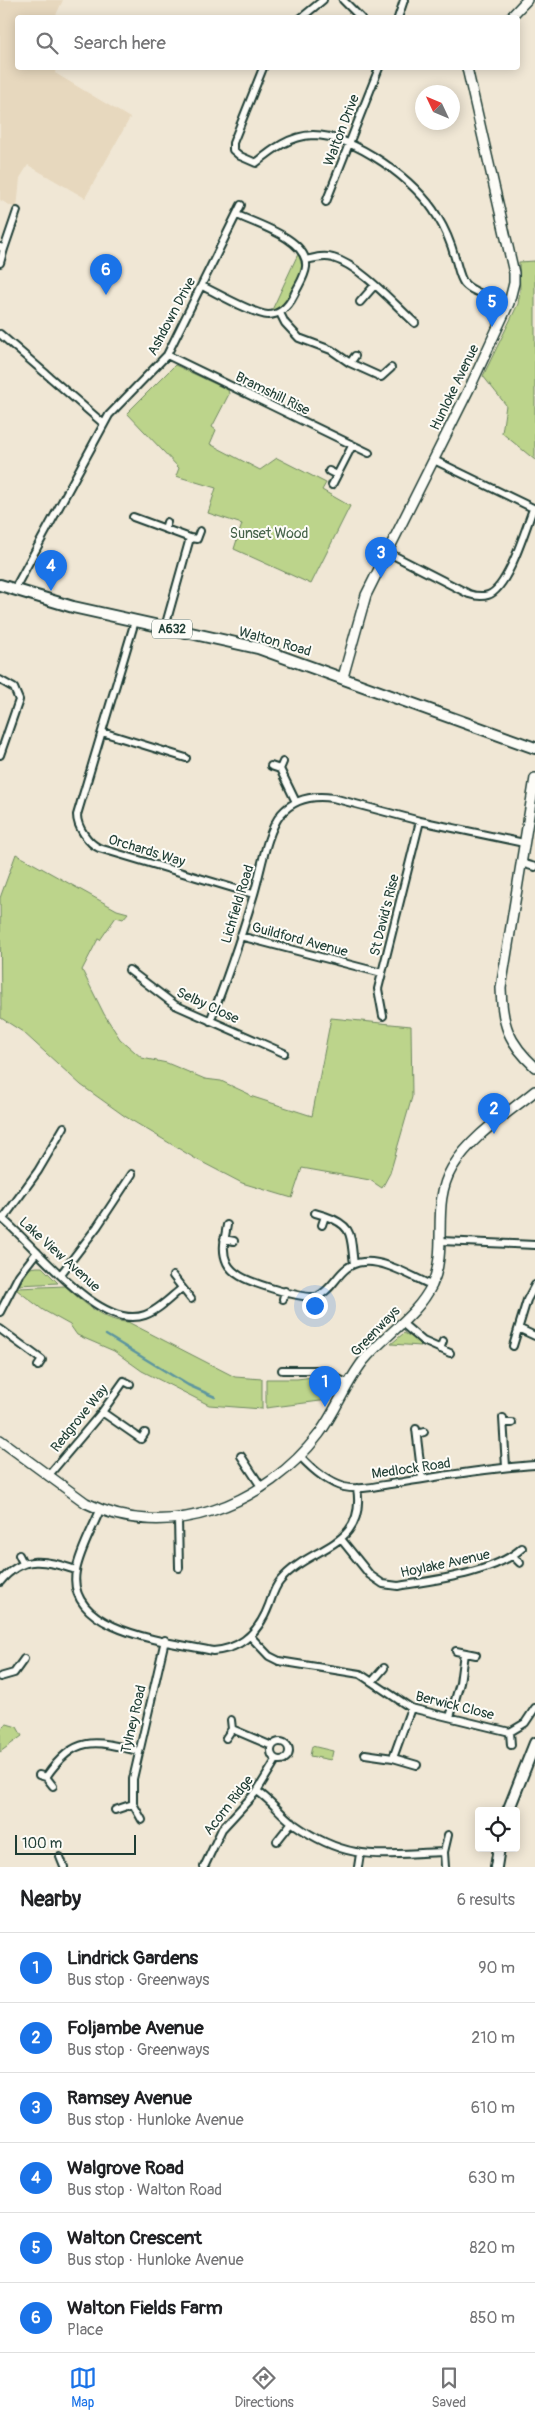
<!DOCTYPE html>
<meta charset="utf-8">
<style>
body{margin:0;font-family:Pangolin,sans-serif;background:#f2f2f2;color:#202124}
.controls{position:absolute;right:15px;bottom:15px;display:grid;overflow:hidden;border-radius:5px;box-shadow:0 2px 12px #0003}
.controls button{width:45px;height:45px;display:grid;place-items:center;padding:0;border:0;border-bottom:1px solid #e0e0e0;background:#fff;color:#202124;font:25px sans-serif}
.compass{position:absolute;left:415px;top:85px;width:45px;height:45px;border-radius:50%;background:#fff;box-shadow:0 2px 12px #0003;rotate:314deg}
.scale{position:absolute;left:15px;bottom:12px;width:121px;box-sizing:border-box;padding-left:5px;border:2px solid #1f3d34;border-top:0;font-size:14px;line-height:18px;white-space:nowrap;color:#1f3d34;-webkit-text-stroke:4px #fdfcf7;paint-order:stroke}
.you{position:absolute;left:314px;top:1305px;width:18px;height:18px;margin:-12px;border:4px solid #fff;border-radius:50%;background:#1a73e8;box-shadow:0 0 0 8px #1a73e833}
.badge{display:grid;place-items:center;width:32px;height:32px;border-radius:50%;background:#1a73e8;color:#fff;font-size:16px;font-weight:700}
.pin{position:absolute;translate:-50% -41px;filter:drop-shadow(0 1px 2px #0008)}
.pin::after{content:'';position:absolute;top:26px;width:18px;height:15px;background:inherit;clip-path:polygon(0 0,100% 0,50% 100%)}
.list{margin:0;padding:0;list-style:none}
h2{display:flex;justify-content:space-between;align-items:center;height:65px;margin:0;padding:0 20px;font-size:21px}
h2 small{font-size:16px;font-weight:400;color:#757577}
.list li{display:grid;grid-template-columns:32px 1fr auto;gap:15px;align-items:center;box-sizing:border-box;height:70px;padding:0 20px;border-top:1px solid #e0e0e0}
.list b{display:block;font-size:19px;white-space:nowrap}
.list p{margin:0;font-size:16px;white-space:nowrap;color:#757577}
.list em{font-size:16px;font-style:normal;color:#757577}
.icon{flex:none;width:28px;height:28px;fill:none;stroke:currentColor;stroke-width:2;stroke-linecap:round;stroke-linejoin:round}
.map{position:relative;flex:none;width:535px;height:1867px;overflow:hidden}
.search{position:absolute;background:#fff;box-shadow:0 2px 12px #0003;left:15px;right:15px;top:15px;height:55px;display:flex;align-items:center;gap:12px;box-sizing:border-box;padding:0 18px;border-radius:5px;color:#757577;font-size:19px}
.sheet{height:485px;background:#fff}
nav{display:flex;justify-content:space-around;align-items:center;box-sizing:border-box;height:70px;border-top:1px solid #e0e0e0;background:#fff;font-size:14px;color:#757577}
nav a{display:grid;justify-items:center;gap:2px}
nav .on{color:#1a73e8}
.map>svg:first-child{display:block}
.built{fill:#e7d8be}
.green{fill:#bcd48b;stroke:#6e8860}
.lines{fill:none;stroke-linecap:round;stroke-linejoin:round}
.stream{stroke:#5d969f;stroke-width:2.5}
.street-casing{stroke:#1f3d34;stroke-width:10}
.secondary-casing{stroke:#1f3d34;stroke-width:12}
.primary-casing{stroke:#1f3d34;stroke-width:14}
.street{stroke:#fdfcf7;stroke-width:6}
.secondary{stroke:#fdfcf7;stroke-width:9}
.primary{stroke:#fdfcf7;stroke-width:10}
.labels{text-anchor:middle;stroke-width:4;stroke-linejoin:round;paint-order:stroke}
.shield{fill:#fdfcf7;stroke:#62766e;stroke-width:1}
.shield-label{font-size:12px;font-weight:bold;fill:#1f3d34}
.street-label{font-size:14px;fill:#1f3d34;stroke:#fdfcf7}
.park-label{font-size:14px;fill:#46634a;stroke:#fdfcf7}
</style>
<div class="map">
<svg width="535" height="1867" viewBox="0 0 535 1867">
<rect width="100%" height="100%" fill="#f0e7d5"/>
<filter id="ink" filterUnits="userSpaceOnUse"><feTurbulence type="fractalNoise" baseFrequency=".02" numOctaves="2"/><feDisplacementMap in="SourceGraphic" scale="10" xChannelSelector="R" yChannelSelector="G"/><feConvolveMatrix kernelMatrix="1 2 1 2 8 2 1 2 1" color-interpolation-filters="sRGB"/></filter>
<g filter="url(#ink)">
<path class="built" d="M 0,0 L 63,0 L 55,17 L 18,18 L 18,68 L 56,68 L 55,73 L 130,118 L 85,198 L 28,165 L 20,178 L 17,209 L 0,200 Z"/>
<path class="green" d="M 298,254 C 300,259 302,264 302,269 C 299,285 287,306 272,310 Z
M 535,261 L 535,460 L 502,433 L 506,405 L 483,376 L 518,304 L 520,291 L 519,262 Z
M 175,365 L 228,390 L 229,394 L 212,427 L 216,430 L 210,444 L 260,470 L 277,458 L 326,483 L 322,490 L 350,506 L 311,584 L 234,549 L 242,524 L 208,513 L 216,488 L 176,476 L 179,468 L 127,413 Z
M 16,854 L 117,910 L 128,913 L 123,919 L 116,917 L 100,940 L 98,939 L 82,970 L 104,1014 L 120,1039 L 142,1058 L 167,1063 L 205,1079 L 221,1081 L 249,1094 L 250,1096 L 312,1116 L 331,1018 L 411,1026 L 412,1097 L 390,1173 L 382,1188 L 370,1180 L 302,1168 L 292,1198 L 242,1183 L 196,1159 L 126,1117 L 81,1085 L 23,1032 L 1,1018 L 0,898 Z
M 37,1267 L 42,1267 L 58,1283 L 19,1285 L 30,1268 Z
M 65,1286 C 82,1301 104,1322 128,1322 L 235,1377 L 262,1379 L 262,1409 L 209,1405 L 142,1371 L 114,1351 L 77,1335 L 70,1325 L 43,1310 L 17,1290 L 18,1288 Z
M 404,1333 L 412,1337 L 421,1346 L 391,1344 Z
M 321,1376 L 330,1381 L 334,1389 L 328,1400 L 266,1408 L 266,1379 L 297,1379 Z
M 7,1724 L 17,1727 L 22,1736 L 0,1752 L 0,1729 Z
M 312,1746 L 333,1751 L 331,1760 L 310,1756 Z"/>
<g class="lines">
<path class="stream" d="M 106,1335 L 188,1385 L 215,1397"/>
<g class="street-casing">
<path id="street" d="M 343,0 L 361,18
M 301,18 L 323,0
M 398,18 L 404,0
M 263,68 L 233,143 L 233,150 L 240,156 L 256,163 C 273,149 290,136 313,135 C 354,135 417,181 437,216 C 445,229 451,243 455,258 C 458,266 459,276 464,283 C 473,294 496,297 509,303
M 326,202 L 379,68
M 0,247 L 4,249 L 0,263
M 4,249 L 17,211
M 306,260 C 314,258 324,255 333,258 C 361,266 393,303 415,323
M 202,286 C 217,293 253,314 268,315 C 281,315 289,305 294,295 C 298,286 305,277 306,267 C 309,240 257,224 237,215
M 360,302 L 374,286
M 280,313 L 285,323 L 299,338 L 331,350 L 350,363 L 381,377 L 391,368
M 0,334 L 104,424
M 167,355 L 369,453
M 350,363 L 355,356
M 434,460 L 535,509
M 329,471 L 337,475
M 332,485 L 352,446
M 133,517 L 190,538 L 197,539 L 200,531
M 165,529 L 167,522
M 387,552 L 469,594 C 475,596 482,597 488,595 C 508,589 526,527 533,509
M 14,590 L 109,415 L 167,355 L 241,205
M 135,621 L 77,815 C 77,827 88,843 99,848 L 253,894
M 165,627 L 190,538
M 0,680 L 14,688 L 19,700 L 0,755
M 102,732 L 186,758
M 271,766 L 280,769 L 283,762
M 280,769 L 296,802
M 521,863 L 535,867
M 240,936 L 382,973
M 129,970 L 175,1005 L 284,1053
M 383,1016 L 378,989 L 420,821
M 210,1021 C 227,979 241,937 254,894 C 261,871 266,833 281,814 C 295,798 313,795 333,798 L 420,821 L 524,843
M 315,1213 L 325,1216
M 0,1217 C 33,1242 98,1332 145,1315 C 159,1310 171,1297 182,1288
M 3,1219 L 38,1171 L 64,1127
M 227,1225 C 225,1238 221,1250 227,1263 C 230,1269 235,1273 240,1276 C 252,1283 306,1301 318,1296 C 336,1288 339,1264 363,1262 C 385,1260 411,1276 431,1285
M 322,1225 L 325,1216 C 355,1226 350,1237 354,1264
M 224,1239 L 234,1241
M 441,1241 L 535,1245
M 61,1274 L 97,1227 L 132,1174
M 173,1276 L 191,1299
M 283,1299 L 285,1291
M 0,1312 L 19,1275 L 37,1252
M 402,1323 L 423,1341 L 450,1353
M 0,1329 L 42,1360 L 38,1366
M 520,1329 L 535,1336
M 513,1346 L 527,1300 L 535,1285
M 440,1349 L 443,1341
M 282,1370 L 319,1370 L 347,1383
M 102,1412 L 141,1439 L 145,1433
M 503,1418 L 506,1467
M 504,1423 L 512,1423
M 416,1429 L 422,1479
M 417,1434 L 424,1432
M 241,1456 L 262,1488
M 300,1456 C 312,1469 326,1482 344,1487 C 360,1491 381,1485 397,1483 C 443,1476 489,1468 535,1465
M 48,1476 L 102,1412 L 124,1381 L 130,1384
M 100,1510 C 92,1530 80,1550 76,1571 C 65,1633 172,1642 213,1651 C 242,1649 259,1632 269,1605 C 272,1597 274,1588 280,1581 C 309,1545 367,1549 357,1488
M 178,1519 L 179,1568
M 341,1539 L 370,1575 L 383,1584 L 398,1586 C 435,1580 495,1573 522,1548
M 19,1555 L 23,1563
M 513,1556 L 520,1563
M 0,1582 C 23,1554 45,1560 76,1570
M 251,1637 L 269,1656 L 279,1661 L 360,1674 L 411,1708 L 510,1732 L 525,1723 L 535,1708
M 456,1651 L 476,1655
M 0,1677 L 14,1673 L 24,1659
M 372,1682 L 384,1668
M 450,1717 L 460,1683 L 464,1653
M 232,1729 L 272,1746
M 510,1732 L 511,1745
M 226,1738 L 232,1729 L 231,1720
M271 1751a9 9 0 1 1 18 0a9 9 0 1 1-18 0Z
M 365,1754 L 393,1758 L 417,1765
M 393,1758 L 411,1708
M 39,1775 L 46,1777 L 53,1786
M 46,1777 C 75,1735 94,1740 138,1751
M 257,1791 C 271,1800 280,1814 294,1824 C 349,1863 380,1854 444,1852
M 115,1810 L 133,1804
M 142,1820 L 133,1804 L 133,1779 L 165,1640
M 277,1841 L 292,1822
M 60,1857 L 64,1867
M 204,1867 L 222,1829 L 257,1791 L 276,1760
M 358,1867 L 360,1854
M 445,1867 L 444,1852 L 448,1835"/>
</g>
<g class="secondary-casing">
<path id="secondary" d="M 510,18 L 527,0
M 343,677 L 366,595 L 472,383 L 509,303 L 514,283 L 514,273 L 467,68
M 535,778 L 501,988 C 502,1024 508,1042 535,1067
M 0,1440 L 86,1503 C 169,1544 266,1504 319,1434 C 336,1411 346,1383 364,1360 C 386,1334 417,1316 432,1285 C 449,1247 430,1205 452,1168 C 471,1136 507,1114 535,1091"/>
</g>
<g class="primary-casing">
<path id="primary" d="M 0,585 L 73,607 L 258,648 L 535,748
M 508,1811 L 535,1743
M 496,1867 L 499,1848"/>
</g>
<use href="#street" class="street"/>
<use href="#secondary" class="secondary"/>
<use href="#primary" class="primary"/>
</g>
</g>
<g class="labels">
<rect class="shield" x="152" y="619.5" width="40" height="19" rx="4"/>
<g class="shield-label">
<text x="172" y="633">A632</text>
</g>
<g class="street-label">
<text transform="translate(341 130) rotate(-69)" y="5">Walton Drive</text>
<text transform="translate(171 316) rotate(-62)" y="5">Ashdown Drive</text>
<text transform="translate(454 387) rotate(-64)" y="5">Hunloke Avenue</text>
<text transform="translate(273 393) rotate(26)" y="5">Bramshill Rise</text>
<text transform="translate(275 641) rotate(16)" y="5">Walton Road</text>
<text transform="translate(147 850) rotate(17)" y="5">Orchards Way</text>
<text transform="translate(237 904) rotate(-73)" y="5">Lichfield Road</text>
<text transform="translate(384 915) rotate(-76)" y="5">St David's Rise</text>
<text transform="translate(300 939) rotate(15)" y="5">Guildford Avenue</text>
<text transform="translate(208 1005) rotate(25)" y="5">Selby Close</text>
<text transform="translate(60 1254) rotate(42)" y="5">Lake View Avenue</text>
<text transform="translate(375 1331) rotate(-46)" y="5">Greenways</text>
<text transform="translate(79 1418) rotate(-51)" y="5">Redgrove Way</text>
<text transform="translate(411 1468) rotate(-8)" y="5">Medlock Road</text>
<text transform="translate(445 1563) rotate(-12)" y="5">Hoylake Avenue</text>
<text transform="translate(455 1705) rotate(14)" y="5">Berwick Close</text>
<text transform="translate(133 1719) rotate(-77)" y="5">Tylney Road</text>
<text transform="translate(228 1805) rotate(-52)" y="5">Acorn Ridge</text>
</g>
<g class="park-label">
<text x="269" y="538">Sunset Wood</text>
</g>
</g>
</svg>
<div class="controls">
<button><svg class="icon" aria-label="locate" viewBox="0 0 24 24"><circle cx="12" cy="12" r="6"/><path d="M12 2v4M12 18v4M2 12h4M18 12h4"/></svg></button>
</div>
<svg class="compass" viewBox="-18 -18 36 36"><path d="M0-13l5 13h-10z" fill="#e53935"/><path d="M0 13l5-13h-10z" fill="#757577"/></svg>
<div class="scale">100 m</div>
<div class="you"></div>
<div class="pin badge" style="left:325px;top:1407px">1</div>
<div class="pin badge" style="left:494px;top:1134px">2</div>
<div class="pin badge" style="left:381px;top:578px">3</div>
<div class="pin badge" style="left:51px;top:591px">4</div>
<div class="pin badge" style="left:492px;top:327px">5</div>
<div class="pin badge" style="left:106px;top:295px">6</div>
<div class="search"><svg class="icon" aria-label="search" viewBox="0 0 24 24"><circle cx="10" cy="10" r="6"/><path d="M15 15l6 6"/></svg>Search here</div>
</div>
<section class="sheet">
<h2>Nearby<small>6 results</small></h2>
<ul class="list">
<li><span class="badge">1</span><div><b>Lindrick Gardens</b><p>Bus stop · Greenways</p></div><em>90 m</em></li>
<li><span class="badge">2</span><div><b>Foljambe Avenue</b><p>Bus stop · Greenways</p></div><em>210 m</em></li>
<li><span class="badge">3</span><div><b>Ramsey Avenue</b><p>Bus stop · Hunloke Avenue</p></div><em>610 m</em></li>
<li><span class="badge">4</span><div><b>Walgrove Road</b><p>Bus stop · Walton Road</p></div><em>630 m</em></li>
<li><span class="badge">5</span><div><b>Walton Crescent</b><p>Bus stop · Hunloke Avenue</p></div><em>820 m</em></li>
<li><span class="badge">6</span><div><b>Walton Fields Farm</b><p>Place</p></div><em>850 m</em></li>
</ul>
</section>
<nav>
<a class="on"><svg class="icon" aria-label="map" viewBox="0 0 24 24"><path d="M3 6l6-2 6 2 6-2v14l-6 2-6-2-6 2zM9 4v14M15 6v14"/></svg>Map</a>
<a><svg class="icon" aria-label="directions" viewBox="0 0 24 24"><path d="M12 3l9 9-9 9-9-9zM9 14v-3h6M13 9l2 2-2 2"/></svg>Directions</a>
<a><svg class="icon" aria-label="saved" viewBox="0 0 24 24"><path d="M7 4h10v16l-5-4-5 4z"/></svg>Saved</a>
</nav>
